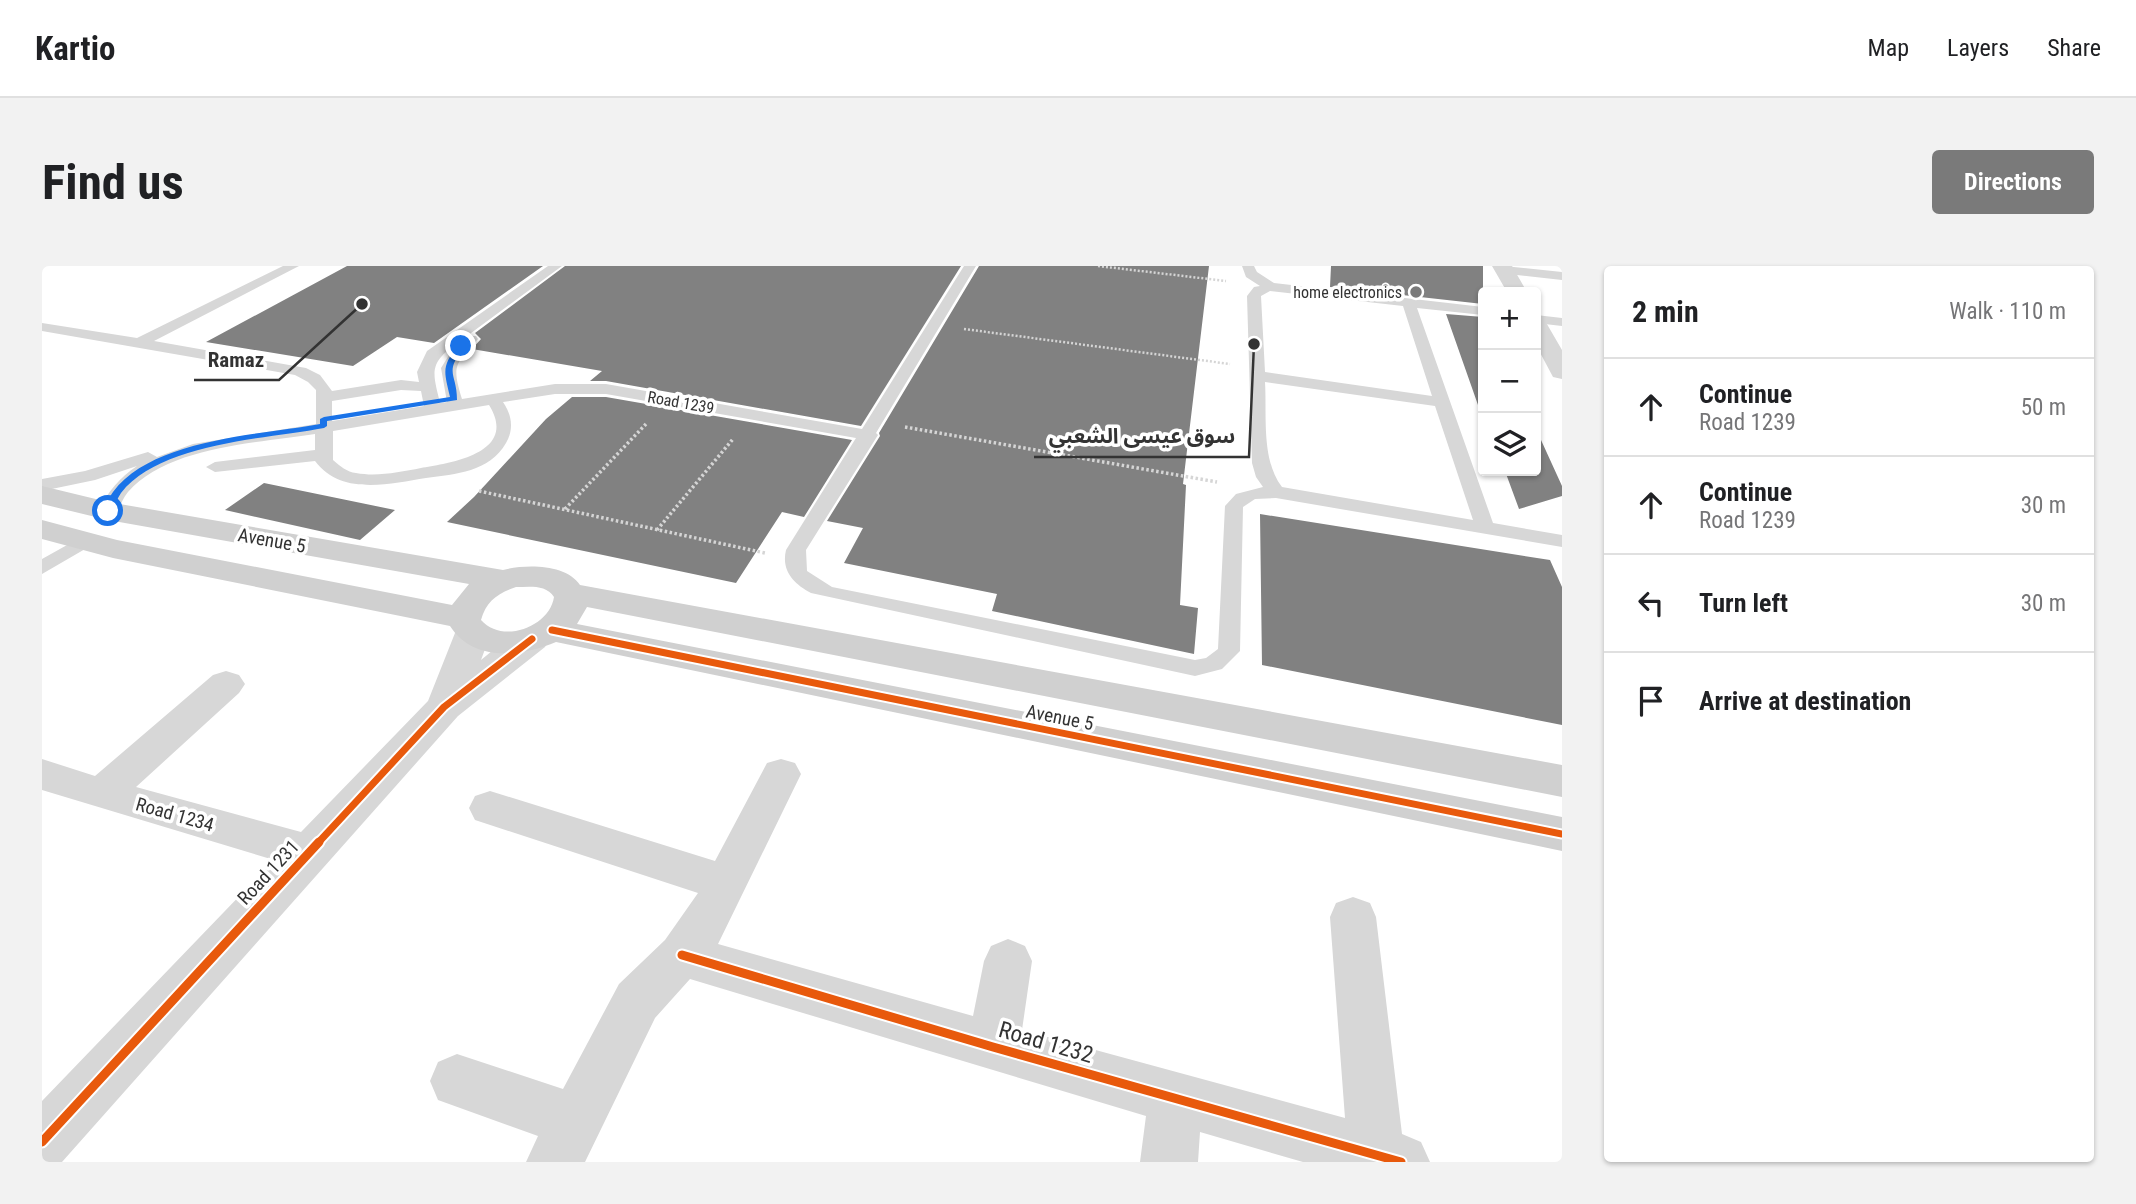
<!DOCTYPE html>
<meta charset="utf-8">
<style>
body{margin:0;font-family:"Roboto Condensed","Noto Sans Arabic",sans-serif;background:#f2f2f2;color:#202124}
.controls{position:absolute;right:21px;top:21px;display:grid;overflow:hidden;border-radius:7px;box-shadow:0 2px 5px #0004}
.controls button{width:63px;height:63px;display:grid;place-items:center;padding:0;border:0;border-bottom:2px solid #e0e0e0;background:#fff;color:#202124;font:35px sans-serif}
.stop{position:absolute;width:21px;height:21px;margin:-16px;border:5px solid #1a73e8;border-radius:50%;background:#fff}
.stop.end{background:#1a73e8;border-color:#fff;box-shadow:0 2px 7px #0008}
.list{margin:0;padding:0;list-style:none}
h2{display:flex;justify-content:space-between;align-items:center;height:91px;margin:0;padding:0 28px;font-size:30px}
h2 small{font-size:23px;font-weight:400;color:#757577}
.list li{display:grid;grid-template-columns:46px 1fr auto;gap:21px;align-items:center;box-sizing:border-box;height:98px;padding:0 28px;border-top:2px solid #e0e0e0}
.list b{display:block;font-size:26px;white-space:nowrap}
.list p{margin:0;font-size:23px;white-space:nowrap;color:#757577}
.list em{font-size:23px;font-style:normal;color:#757577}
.icon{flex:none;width:38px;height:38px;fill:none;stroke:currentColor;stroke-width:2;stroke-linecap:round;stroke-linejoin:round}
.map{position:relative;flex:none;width:1520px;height:896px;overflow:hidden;border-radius:7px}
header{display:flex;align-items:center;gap:42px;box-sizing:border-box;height:98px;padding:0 35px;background:#fff;border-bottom:2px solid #e0e0e0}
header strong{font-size:33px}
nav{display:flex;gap:38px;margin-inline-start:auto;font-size:24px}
.intro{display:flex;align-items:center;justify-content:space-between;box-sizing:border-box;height:168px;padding:0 42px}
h1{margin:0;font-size:49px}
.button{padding:18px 32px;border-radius:7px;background:#7a7a7a;color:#fff;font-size:24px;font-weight:700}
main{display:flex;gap:42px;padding:0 42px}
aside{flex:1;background:#fff;border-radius:7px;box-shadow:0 2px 5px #0004}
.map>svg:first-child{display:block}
.building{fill:#818181}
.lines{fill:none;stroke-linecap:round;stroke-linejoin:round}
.path-far1{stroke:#d5d5d5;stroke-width:2.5;stroke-dasharray:2 2;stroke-linecap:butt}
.path{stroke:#d5d5d5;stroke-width:3.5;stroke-dasharray:2.5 2.5;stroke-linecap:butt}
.lane{fill:#d7d7d7;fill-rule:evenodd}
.street{fill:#d7d7d7;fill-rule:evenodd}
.secondary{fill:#d0d0d0;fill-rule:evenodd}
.cycleway-far1-casing{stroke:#fff;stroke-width:11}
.cycleway-casing{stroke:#fff;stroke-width:13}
.cycleway-far1{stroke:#e8590c;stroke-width:7}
.cycleway{stroke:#e8590c;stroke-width:9}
.route{fill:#1a73e8}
.poi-dot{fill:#7a7a7a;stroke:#fff;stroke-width:2.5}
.labels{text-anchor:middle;stroke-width:7;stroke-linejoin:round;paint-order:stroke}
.far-poi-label{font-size:16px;fill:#333;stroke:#fff;text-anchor:end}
.far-street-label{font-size:16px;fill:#333;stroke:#fff}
.street-label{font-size:19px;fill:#333;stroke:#fff}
.near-street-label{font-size:23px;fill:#333;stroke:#fff}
.leader{fill:none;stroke:#333;stroke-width:2.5}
.callout-dot{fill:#333;stroke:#fff;stroke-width:2.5}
.callout-label{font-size:21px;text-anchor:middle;font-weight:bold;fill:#333;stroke:#fff;stroke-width:7;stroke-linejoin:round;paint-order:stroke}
</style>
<header>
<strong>Kartio</strong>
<nav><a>Map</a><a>Layers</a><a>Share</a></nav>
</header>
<div class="intro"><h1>Find us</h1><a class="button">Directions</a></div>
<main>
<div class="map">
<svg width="1520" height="896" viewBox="0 0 1520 896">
<rect width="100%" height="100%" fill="#fff"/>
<path class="building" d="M 305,0 L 501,0 L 392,77 L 355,71 L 311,100 L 164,76 Z
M 523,0 L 919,0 L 819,160 L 564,115 L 548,115 L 560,105 L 430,83 L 439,73 L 433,67 Z
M 937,0 L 1167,0 L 1141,218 L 1144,219 L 1138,339 L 1156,342 L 1152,388 L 950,345 L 955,328 L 802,297 L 821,262 L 785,255 L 838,170 L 837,167 Z
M 1289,0 L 1441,0 L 1441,38 L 1288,21 Z
M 1404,48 L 1441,51 L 1441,138 L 1436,139 Z
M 530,131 L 564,131 L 810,174 L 762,251 L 740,246 L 694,317 L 405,256 L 432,231 L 504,153 Z
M 1494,163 L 1520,220 L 1520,230 L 1477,243 L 1463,205 L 1494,205 Z
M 222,217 L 353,244 L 318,274 L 183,244 Z
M 1218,248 L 1508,294 L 1520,321 L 1520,459 L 1220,399 Z"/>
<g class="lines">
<path class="path-far1" d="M 1056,0 L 1184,15
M 922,63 L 1188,98"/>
<path class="path" d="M 863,161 L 1175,216
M 437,225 L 723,287
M 523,243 L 604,158
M 615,264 L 691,173"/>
<path class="lane" d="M 241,0 L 257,0 L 112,75 L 264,102 L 278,109 L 290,125 L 359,114 L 377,116 L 375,106 L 385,85 L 506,0 L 520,0 L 425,70 L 434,70 L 436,73 C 414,98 409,98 420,133 L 513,118 L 564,118 L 820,163 L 922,0 L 934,0 L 834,167 L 836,169 L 764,284 L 765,305 L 790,321 L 1153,394 L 1164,392 L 1176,383 L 1183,240 L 1194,228 L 1221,221 L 1214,211 L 1210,197 L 1205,30 L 1212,21 L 1218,20 L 1204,11 L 1200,0 L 1212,0 L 1215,6 L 1232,17 L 1441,41 L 1441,49 L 1375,42 L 1451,257 L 1520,269 L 1520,281 L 1234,232 L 1213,233 L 1201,241 L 1198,385 L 1180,403 L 1153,410 L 769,327 C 752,318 739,305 744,284 L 814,172 L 564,128 L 513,128 L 461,136 C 470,149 472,163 464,177 C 447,206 414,208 384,212 C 347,218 299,230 273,195 L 173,206 L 164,201 L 173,196 L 273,184 L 273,168 C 217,177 126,180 86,226 C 80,233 78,242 73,249 L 66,251 L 56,245 C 66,226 77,212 95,200 L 53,214 L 0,225 L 0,213 L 43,205 L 106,186 L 115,191 L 151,178 L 274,158 L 274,124 L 266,116 L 253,109 L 0,65 L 0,57 L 95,72 ZM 1228,25 L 1361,40 L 1390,130 L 1223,106 L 1219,30 ZM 414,78 L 399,102 L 405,136 L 398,137 C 391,107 386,98 414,78 ZM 1223,116 L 1393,140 L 1431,254 L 1240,221 C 1219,194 1225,149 1223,116 ZM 359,124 L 379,125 L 382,140 L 290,155 L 290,135 ZM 447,139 C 477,187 409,197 379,202 C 358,206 335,211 314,207 C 305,206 298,200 291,194 L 291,165 Z
M 1462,0 L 1520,6 L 1520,14 L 1457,7 L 1456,4 Z
M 1494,49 L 1520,52 L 1520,60 L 1494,57 Z
M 43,269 L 50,271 L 53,275 L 50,279 L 0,308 L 0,293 Z"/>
<path class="street" d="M 1450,0 L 1470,0 L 1485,26 L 1465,26 Z
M 1494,51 L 1502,53 L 1520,84 L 1520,113 L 1511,111 L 1494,79 Z
M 431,356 L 443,359 L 449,367 L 439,394 C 458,379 477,358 503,365 L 508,373 L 503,381 L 416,450 L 20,896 L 0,896 L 0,835 L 232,594 L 0,524 L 0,493 L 53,510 L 171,409 L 184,405 L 197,409 L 203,418 L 197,427 L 94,521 L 259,566 L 386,435 L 413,367 L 419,359 Z
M 739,493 L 753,497 L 759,508 L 676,678 L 931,750 L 942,695 L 949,680 L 966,673 L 983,680 L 990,695 L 980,764 L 1303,852 L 1288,651 L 1294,637 L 1311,631 L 1328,637 L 1334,651 L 1360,868 L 1379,876 L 1388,896 L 1261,896 L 1158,866 L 1156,896 L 1098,896 L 1104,850 L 648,713 L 613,752 L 543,896 L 484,896 L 496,870 L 396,834 L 388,815 L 396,796 L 415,788 L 521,823 L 577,718 L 623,674 L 656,627 L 433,554 L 427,542 L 433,530 L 448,525 L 673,595 L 725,497 Z"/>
<path class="secondary" d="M 0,220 L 66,236 L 461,304 C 484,298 524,298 538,319 L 1520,499 L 1520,531 L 545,341 L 535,358 L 1520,551 L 1520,585 L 514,376 C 479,391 431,396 408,360 L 71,292 L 0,273 L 0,254 L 75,274 L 410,339 L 427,318 L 66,254 L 0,238 ZM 474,321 C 487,321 504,318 512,331 C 508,360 461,379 439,354 C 444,335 456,327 474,321 Z"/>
<g class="cycleway-far1-casing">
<path id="cycleway-far1" d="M 510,364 L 1520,568
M 275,578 L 402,441 L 490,373"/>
</g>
<g class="cycleway-casing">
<path id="cycleway" d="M 640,689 L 951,781 L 1359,896
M 0,876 L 277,576"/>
</g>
<use href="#cycleway-far1" class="cycleway-far1"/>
<use href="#cycleway" class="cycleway"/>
</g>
<path class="route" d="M 417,79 L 423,80 C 401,108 415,106 415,134 L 285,155 L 285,160 L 282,162 C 223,173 118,177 79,227 C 75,233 72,241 69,247 L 61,245 C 64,239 67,231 71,226 C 110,173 218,169 278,158 L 278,153 L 282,151 L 408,131 C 402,105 399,100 417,79 Z"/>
<circle class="poi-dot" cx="1374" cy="26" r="7"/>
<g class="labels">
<g class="far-poi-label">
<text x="1360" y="32">home electronics</text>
</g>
<g class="far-street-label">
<text transform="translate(639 136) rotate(10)" y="6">Road 1239</text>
</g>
<g class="street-label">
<text transform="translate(230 274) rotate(10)" y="7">Avenue 5</text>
<text transform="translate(1018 451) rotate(11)" y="7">Avenue 5</text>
<text transform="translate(133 548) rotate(16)" y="7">Road 1234</text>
<text transform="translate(226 606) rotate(-47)" y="7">Road 1231</text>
</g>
<g class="near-street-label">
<text transform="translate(1004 776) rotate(16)" y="8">Road 1232</text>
</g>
</g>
<path class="leader" d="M320 38L237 114H152M1212 78L1207 191H992"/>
<g class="callout-dot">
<circle cx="320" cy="38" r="7"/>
<circle cx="1212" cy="78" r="7"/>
</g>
<g class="callout-label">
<text x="194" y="101">Ramaz</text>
<text x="1100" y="177">سوق عيسى الشعبي</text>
</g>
</svg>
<div class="controls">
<button>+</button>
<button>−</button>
<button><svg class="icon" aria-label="layers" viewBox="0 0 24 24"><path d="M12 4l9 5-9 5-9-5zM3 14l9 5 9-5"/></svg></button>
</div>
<div class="stop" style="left:66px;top:245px"></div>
<div class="stop end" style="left:419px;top:80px"></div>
</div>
<aside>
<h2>2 min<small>Walk · 110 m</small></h2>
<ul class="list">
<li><svg class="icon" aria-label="ahead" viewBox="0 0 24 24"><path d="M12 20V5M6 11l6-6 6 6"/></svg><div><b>Continue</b><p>Road 1239</p></div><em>50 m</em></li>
<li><svg class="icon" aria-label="ahead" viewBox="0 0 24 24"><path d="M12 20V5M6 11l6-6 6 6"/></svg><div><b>Continue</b><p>Road 1239</p></div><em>30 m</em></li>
<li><svg class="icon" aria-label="left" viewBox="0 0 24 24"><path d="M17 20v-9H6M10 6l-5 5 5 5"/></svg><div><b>Turn left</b></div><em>30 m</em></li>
<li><svg class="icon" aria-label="arrive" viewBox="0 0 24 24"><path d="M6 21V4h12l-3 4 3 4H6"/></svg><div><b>Arrive at destination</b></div></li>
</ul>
</aside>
</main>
